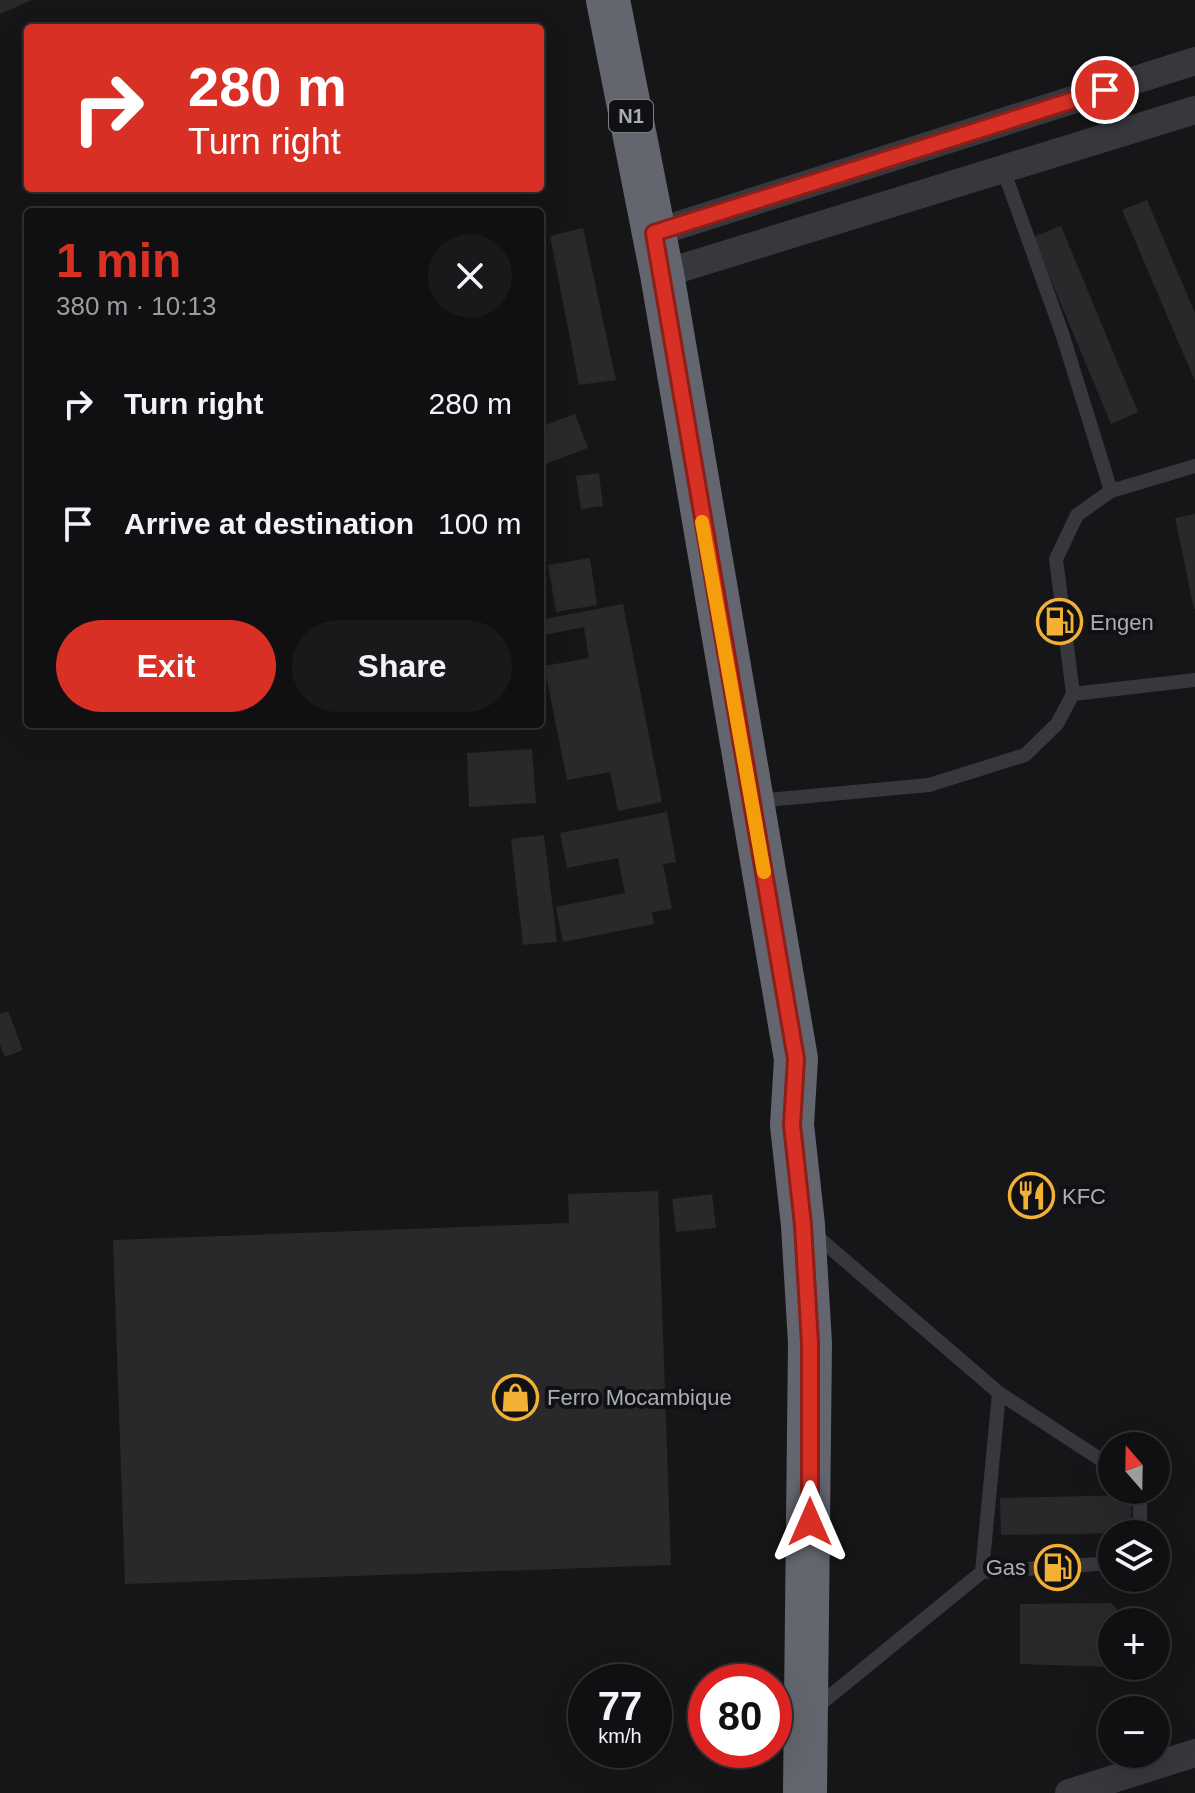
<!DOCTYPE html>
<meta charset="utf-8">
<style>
:root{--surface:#101012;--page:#19191b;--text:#f1f3f6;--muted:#9c9d9f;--line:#303032;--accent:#d93025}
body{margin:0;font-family:Helvetica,sans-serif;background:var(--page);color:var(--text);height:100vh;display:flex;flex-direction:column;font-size:30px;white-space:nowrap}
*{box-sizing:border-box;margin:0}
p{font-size:26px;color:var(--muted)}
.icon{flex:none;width:44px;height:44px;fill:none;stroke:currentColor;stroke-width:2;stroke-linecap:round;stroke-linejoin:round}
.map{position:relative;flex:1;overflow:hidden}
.details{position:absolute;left:24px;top:208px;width:520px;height:520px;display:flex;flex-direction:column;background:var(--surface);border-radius:8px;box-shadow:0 8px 32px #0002,0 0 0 2px var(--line)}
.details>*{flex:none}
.banner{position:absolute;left:24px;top:24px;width:520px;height:168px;border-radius:8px;box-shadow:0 8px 32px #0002,0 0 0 2px var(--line);background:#d93025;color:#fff;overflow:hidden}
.needle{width:52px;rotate:340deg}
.controls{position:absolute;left:1098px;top:1432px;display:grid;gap:16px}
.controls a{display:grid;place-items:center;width:72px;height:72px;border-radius:50%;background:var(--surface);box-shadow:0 8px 32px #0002,0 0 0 2px var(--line);font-size:40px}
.speed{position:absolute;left:568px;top:1664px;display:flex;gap:16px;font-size:40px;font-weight:700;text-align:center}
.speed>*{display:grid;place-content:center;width:104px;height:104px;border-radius:50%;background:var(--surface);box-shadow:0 8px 32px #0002,0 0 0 2px var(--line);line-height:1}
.speed small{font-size:20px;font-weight:400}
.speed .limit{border:12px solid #d22;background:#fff;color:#111}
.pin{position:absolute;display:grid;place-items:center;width:68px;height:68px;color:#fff;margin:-34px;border:4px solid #fff;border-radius:50%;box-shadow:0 2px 8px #0007}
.me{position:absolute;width:88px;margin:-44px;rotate:0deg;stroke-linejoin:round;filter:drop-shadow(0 0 6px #0008)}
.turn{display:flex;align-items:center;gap:28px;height:168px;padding:0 32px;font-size:36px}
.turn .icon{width:104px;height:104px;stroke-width:2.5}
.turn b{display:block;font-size:56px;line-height:68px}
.round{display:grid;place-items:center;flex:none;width:84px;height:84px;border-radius:42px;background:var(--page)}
.overview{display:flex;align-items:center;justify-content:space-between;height:136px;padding:0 32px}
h1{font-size:48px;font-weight:700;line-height:60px;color:var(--accent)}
.button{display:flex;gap:16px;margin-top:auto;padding:16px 32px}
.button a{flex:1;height:92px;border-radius:48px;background:var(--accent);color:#fff;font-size:32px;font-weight:700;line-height:92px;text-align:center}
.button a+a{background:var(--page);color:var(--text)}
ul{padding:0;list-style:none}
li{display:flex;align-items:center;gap:24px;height:120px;padding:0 32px}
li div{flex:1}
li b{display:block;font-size:30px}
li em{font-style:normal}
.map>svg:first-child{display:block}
.building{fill:#29292c}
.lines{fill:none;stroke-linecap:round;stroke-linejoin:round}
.lane{stroke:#37383d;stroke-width:14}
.street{stroke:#37383d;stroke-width:28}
.highway{stroke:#63666e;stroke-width:44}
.route-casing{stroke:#8d1f18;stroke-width:20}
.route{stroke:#d93025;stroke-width:14}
.slow{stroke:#f59e0b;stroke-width:14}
.labels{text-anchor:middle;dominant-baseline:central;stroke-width:8;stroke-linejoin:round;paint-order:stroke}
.shield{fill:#111113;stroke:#7b7e86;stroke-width:2}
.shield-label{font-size:20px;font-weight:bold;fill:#a8adb8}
.poi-label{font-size:22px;fill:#a8adb8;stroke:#111113;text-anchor:start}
</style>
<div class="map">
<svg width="1195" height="1793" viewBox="0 0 1195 1793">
<rect width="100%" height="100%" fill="#161618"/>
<path class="building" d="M0,0h32l-32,14z
M1147,200l48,113v68l-73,-171z
M1061,226l77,186 -27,12 -78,-187z
M583,228l33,152 -37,5 -29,-149z
M575,414l13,34 -48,18v-39z
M599,473l4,33 -22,3 -5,-33z
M1195,514v95h-1l-19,-91z
M590,558l7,47 -41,7 -8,-47z
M623,604l39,198 -44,9 -8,-39 -43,8 -23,-114 45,-8 -5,-31 -44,9v-16z
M540,647l4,19 -4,1z
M532,749l4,54 -67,4 -2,-54z
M667,812l9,50 -13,2 9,45 -20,3 2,12 -91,18 -7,-35 69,-14 -7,-35 -51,10 -7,-35z
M544,835l13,107 -34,3 -12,-106z
M8,1011l15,39 -18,7 -5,-12v-31z
M658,1191l13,374 -546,19 -12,-344 456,-17 -1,-29z
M712,1194l4,34 -40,4 -4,-33z
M1131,1495l1,38 -131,2 -1,-37z
M1111,1603l13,14h21v5h-33v45l-92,-3v-60z"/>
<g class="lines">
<path class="lane" d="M1003,169l59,164 49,158
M1073,694l122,-14
M756,801l173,-16 96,-30 32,-31 16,-30 -17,-135 21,-44 34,-24 84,-25
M813,1233l186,160 -17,179 -169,138
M999,1393l113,74
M1140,1490v44
M982,1572l130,-9"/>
<path class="street" d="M654,233l541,-172
M662,274l533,-164
M1069,1793l126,-40"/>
<path class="highway" d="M608,0l54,274 134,785 -4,66 11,100 7,118 -5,450"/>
</g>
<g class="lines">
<defs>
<path id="route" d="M810,1522v-179l-7,-118 -11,-100 4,-66 -142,-826 451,-143"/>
</defs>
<use href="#route" class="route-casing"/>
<use href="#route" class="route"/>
<path class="slow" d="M702,522l62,350"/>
</g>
<defs>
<symbol id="fuel-ring" viewBox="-11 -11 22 22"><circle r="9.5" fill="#111113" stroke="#f2b134" stroke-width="1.5"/><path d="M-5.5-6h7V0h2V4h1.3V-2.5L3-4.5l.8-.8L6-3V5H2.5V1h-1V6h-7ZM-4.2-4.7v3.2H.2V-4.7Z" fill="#f2b134"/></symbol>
<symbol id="restaurant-ring" viewBox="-11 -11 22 22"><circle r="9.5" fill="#111113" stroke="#f2b134" stroke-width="1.5"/><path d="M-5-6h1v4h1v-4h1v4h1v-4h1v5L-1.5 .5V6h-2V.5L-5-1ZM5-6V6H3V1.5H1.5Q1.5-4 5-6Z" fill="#f2b134"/></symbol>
<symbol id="shop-ring" viewBox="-11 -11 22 22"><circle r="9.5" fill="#111113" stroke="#f2b134" stroke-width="1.5"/><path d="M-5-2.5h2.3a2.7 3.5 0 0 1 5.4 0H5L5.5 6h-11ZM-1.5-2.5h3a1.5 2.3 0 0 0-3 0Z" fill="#f2b134"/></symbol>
</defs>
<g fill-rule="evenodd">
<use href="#fuel-ring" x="1034" y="596" width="51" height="51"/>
<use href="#restaurant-ring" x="1006" y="1170" width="51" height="51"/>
<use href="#shop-ring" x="490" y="1372" width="51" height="51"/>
<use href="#fuel-ring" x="1032" y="1542" width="51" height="51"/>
</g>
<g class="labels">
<rect class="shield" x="609" y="100" width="44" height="32" rx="6"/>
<g class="shield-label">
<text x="631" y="116">N1</text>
</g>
<g class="poi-label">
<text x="1090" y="622">Engen</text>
<text x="1062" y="1196">KFC</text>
<text x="547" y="1397">Ferro Mocambique</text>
<text x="1026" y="1567" text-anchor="end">Gas</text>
</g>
</g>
</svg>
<div class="controls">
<a><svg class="needle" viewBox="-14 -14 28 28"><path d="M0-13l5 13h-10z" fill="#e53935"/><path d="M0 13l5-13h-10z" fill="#9c9d9f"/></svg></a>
<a><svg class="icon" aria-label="layers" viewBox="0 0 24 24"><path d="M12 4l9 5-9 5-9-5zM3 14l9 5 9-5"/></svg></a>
<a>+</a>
<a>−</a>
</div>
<div class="speed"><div>77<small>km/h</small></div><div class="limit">80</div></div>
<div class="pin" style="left:1105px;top:90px;background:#d93025"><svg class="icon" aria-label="arrive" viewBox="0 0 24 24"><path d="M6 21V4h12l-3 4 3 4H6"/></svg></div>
<svg class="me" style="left:810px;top:1522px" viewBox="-20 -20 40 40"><path d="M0-17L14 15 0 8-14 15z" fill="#d93025" stroke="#fff" stroke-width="4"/></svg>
<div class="banner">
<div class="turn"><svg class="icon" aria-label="right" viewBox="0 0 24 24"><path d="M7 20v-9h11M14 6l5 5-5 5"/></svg><div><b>280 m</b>Turn right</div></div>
</div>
<section class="details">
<div class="overview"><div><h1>1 min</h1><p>380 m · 10:13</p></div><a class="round"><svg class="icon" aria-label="close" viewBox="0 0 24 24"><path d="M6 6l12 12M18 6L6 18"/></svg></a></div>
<ul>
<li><svg class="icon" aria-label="right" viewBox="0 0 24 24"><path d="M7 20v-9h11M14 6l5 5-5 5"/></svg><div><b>Turn right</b></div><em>280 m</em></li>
<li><svg class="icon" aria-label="arrive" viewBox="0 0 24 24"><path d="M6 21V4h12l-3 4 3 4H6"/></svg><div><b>Arrive at destination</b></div><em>100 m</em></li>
</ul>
<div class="button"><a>Exit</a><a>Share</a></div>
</section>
</div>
